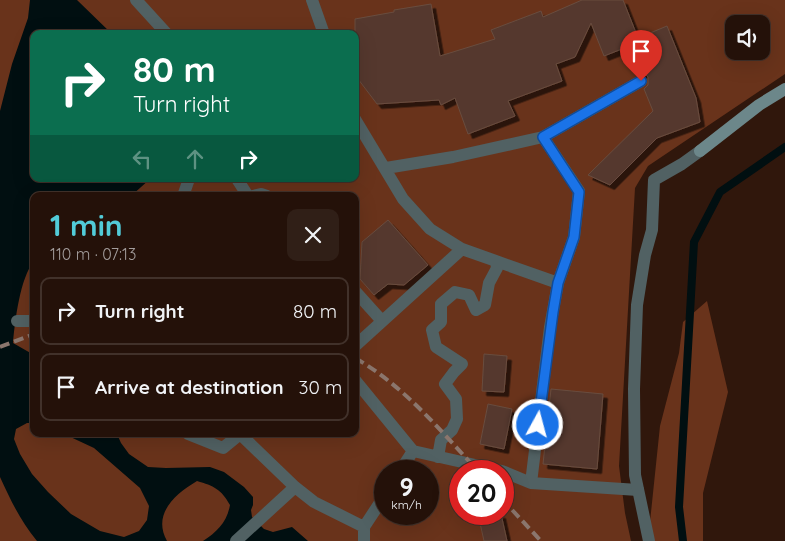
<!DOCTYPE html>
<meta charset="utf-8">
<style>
:root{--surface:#241109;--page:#301f17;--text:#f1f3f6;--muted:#a39d9c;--line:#41312a;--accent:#52cbd8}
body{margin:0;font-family:Quicksand,sans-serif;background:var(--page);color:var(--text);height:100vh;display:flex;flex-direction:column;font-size:19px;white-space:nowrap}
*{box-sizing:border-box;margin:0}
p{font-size:16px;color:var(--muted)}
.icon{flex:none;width:28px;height:28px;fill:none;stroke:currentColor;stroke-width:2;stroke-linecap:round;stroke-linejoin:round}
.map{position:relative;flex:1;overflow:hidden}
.drawer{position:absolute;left:30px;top:192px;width:329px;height:245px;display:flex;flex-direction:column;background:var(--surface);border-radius:10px;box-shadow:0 5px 20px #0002,0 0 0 1px var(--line)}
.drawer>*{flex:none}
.guide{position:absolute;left:30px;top:30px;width:329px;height:152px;border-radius:10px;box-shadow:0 5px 20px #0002,0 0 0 1px var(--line);background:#0b6e4f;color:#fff;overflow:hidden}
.tools{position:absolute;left:725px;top:15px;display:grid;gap:10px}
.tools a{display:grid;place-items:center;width:45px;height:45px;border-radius:10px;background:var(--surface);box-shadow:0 5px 20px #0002,0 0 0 1px var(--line);font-size:25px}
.speed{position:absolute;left:374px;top:460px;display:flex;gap:10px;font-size:25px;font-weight:700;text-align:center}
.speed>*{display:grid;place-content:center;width:65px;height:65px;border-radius:50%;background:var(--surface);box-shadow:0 5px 20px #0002,0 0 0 1px var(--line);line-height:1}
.speed small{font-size:12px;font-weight:400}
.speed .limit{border:8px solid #d22;background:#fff;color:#111}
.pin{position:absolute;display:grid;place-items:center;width:42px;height:42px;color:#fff;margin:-51px -21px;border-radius:50% 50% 50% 0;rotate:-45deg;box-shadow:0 0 5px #0007}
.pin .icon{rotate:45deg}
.me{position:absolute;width:55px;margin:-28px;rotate:7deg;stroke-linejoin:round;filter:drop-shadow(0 0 4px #0008)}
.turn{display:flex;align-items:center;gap:18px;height:105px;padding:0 20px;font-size:22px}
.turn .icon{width:65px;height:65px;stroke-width:2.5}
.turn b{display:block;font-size:35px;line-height:42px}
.lanes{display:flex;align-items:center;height:48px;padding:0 20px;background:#0003;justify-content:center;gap:25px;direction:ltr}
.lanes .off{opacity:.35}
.round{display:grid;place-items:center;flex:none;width:52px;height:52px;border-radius:10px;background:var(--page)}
.overview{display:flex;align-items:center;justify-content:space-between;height:85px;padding:0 20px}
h1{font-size:30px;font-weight:700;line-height:38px;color:var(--accent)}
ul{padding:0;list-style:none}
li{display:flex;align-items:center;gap:15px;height:68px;margin:0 10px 8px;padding:0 10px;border:2px solid var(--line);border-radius:10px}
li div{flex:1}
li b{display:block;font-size:19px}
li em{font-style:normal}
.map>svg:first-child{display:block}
.green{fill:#69331b;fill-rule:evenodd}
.water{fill:#010f11}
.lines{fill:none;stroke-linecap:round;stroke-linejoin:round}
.stream{stroke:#010f11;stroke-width:8}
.building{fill:#54392d;stroke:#694c3f;filter:url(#shadow)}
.lane{stroke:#516163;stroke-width:12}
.street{stroke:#516163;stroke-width:12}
.secondary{stroke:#6c878a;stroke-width:12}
.rail{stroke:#8b766d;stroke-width:4;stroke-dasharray:10 5;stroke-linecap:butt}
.route-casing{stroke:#114b97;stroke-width:12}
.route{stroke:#1a73e8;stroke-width:9}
</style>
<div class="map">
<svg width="785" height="541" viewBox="0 0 785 541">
<defs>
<filter id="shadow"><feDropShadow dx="4.5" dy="4.5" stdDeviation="0" flood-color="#0009"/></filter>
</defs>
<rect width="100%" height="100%" fill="#30170c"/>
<path class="green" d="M0,0h785v74l-137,92 -13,22 -16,278 6,47 6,28h-631zM734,24h27v27h-27zM34,34h321v145h-321zM34,196h321v238h-321zM385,471h43v43h-43zM460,471h42v43h-42z
M707,301l21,91 -25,101v48h-55l12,-115 19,-73 4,-31z"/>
<path class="water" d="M30,0h47l35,34h-78v98l-2,16 2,10v21h116l-19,17h-97v65c-14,17 -19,60 -21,82l21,12v68h-7l-11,6 -2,10 6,15 12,20 16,18 23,22 29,17 24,6 15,-6 8,-11 2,-14 -9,-18 -46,-40 -30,-14h53l4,9 8,11 19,13 18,1 44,-1 14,5 20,15 9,10v8l-2,5 1,7 12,12 9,3 19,-5 16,14h-105c14,-9 24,-19 27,-36 -9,-16 -16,-19 -33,-24 -22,13 -45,33 -30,60h-130c-17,-21 -26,-40 -37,-64v-366l12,-47 16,-46z"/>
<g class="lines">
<path class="stream" d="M683,541l-4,-34 15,-265 26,-50 65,-45"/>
</g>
<path class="building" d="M582,0h41l15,38 29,-12 29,72 4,24 -43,16 -47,47 -22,-10 65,-64 -9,-22 4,-4v-8l-3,-3h-7l-11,-27 -23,9 -13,-33 -16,34 -19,7 6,17 -54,20 7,15 -47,18 -13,-36 -14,7 -2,-5 -62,4 -22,-29v-56l39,-7v-2l37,-6 9,52 55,-17 -4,-9 50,-19 2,6z
M388,220l40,45 -24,20 -16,-1 -14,11 -14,-16 2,-37z
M484,354l23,2 -3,36 -22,-1z
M551,389l52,5 -6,75 -54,-5z
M488,404l24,5 -8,40 -24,-5z
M478,514h23l6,27h-23z"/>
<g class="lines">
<path class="lane" d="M136,0l31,34
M312,0l12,34
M355,119l48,80 27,30 32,20 96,34
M543,137l98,-56
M386,168l67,-11 90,-20 36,54 -5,46 -16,46 -8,44 -19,156
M237,179l11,17
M183,196l6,-17
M253,196l8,-2 6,2
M355,291l27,30
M17,321h17
M355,346l107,-97
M355,380l58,71 89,20
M188,434l35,14 17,-14
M240,434l55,53 19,15 50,25
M438,457l3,-17 11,-10 5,-11 -1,-20 -11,-15 9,-12 8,-8 -26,-17 -4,-17 9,-8v-18l14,-12 14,3 7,15 9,-5 4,-22 8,-15 -1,-7
M400,471l13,-20
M502,471l29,12 107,7
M236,541l59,-54
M364,541v-14l21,-32"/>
<path class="street" d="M649,541l-14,-66 -1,-86 3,-84 8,-50 7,-25 2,-50 28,-16 18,-13"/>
<path class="secondary" d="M700,151l59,-46 26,-16"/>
<path class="rail" d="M0,347l34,-13
M355,358c49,28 85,72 123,113
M502,499l39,42"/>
</g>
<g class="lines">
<defs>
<path id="route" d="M538,425l15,-113 5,-29 16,-46 5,-45 -36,-55 98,-56"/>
</defs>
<use href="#route" class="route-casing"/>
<use href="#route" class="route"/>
</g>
</svg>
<div class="tools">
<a><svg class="icon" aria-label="sound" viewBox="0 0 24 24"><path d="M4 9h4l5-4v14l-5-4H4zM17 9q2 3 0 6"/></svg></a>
</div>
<div class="speed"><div>9<small>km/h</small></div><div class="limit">20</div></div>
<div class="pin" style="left:641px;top:81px;background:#d93025"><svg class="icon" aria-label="arrive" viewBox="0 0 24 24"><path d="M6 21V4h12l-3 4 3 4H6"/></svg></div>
<svg class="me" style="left:538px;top:425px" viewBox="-20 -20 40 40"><circle r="17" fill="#1a73e8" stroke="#fff" stroke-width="3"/><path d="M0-11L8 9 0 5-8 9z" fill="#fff"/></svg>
<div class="guide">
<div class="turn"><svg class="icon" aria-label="right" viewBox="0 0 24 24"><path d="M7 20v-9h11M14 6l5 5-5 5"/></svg><div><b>80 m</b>Turn right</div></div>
<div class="lanes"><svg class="icon off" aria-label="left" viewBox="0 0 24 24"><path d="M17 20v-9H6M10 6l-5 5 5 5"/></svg><svg class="icon off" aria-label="ahead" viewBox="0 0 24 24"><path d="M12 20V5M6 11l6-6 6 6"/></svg><svg class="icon" aria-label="right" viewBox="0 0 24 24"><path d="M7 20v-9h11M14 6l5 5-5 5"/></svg></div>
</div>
<section class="drawer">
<div class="overview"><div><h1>1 min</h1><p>110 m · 07:13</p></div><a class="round"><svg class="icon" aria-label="close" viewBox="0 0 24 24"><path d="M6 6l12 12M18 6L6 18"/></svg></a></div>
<ul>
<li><svg class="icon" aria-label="right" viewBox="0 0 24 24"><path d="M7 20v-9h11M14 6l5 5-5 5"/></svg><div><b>Turn right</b></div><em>80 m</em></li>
<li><svg class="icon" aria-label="arrive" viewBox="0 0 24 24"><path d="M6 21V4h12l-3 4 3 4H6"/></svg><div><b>Arrive at destination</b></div><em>30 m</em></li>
</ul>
</section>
</div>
